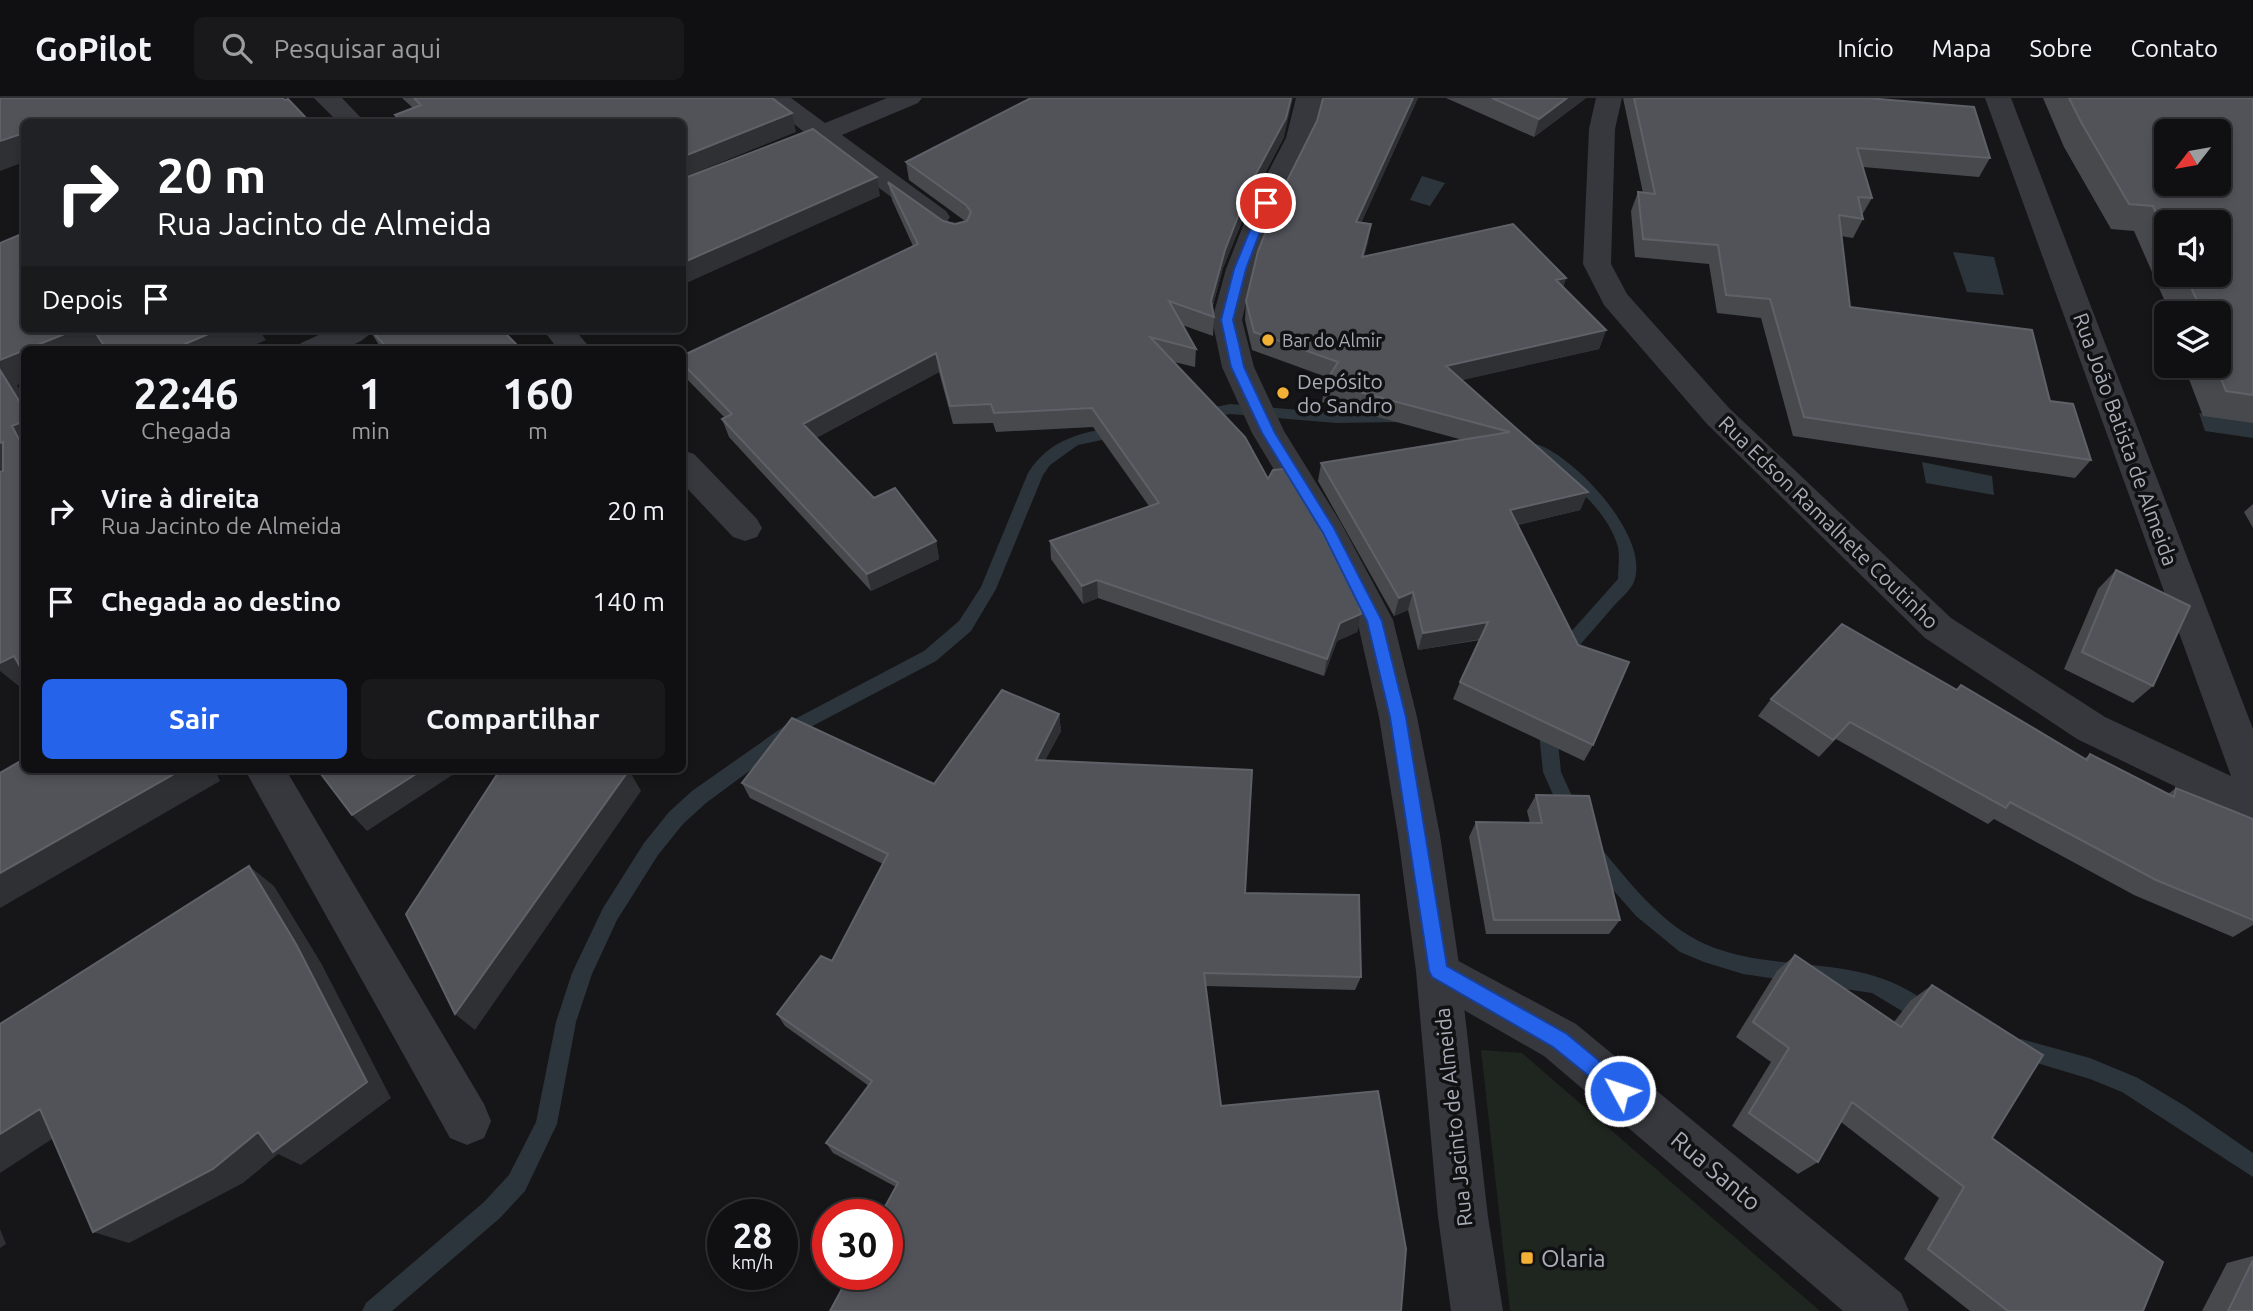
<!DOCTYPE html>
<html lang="pt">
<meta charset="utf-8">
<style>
:root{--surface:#101012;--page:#19191b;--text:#f1f3f6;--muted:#9c9d9f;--line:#303032;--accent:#2563eb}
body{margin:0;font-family:Ubuntu,sans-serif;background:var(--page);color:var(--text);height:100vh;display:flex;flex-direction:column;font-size:26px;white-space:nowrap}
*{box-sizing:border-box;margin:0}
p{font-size:23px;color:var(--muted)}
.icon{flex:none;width:38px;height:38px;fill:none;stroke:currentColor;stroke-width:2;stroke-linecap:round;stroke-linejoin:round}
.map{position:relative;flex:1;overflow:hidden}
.side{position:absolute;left:21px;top:248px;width:665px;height:427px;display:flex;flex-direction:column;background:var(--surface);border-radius:10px;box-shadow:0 4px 10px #0003,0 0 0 2px var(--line)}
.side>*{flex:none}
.guide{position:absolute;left:21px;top:21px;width:665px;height:214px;border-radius:10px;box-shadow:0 4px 10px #0003,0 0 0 2px var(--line);background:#202124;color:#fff;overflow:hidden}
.needle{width:46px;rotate:239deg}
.tools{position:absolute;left:2154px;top:21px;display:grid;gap:14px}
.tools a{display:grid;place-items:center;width:77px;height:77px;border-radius:10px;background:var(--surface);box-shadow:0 4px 10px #0003,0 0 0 2px var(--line);font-size:35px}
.speed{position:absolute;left:707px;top:1101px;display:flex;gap:14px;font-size:35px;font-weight:700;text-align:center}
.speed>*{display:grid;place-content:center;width:91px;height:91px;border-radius:50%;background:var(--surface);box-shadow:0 4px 10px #0003,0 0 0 2px var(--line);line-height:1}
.speed small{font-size:18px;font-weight:400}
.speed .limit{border:10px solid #d22;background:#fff;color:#111}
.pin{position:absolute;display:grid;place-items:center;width:60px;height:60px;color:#fff;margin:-30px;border:4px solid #fff;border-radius:50%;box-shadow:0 2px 7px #0007}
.me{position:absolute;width:77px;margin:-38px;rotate:310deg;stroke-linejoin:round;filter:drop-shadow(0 0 5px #0008)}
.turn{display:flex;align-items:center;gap:24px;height:147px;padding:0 21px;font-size:32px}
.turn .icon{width:91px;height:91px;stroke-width:2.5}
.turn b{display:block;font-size:49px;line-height:60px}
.then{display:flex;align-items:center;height:66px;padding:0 21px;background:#0003;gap:14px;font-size:26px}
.eta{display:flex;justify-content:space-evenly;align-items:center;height:119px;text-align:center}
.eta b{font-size:42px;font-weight:700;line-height:49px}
.action{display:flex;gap:14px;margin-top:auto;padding:14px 21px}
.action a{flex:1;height:80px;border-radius:10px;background:var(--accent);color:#fff;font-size:28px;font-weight:700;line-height:80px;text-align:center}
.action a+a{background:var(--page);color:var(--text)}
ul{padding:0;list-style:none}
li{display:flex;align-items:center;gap:21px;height:91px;padding:0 21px}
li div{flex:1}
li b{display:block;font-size:26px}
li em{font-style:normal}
header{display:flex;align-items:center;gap:42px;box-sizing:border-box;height:98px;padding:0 35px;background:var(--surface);border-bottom:2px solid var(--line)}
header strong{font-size:33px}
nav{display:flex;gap:38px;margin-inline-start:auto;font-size:24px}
.search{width:490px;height:63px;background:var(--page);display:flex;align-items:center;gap:18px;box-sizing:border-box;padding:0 24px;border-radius:10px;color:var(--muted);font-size:26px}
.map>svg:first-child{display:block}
.green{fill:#1e261f}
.water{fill:#2c353c}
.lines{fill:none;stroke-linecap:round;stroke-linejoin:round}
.stream{fill:#2c353c;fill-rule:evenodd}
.minor{fill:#37383d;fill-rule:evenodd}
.tertiary{fill:#37383d;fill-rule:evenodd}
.wall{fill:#47494d;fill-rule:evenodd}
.shaded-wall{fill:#2f3033}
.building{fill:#525359;stroke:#5f6168;stroke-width:2;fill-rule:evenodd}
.route{fill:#2563eb;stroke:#184099;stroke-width:2}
.poi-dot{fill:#f2b134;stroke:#111113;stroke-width:2.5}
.labels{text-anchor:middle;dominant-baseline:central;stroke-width:7;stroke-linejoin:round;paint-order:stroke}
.far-poi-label{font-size:18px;fill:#a8adb8;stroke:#111113;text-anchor:start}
.poi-label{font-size:21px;fill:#a8adb8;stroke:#111113;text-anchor:start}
.street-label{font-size:21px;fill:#a8adb8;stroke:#111113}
.near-street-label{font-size:24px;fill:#a8adb8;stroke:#111113}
.near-poi-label{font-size:24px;fill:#a8adb8;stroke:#111113;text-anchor:start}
</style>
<header>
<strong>GoPilot</strong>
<div class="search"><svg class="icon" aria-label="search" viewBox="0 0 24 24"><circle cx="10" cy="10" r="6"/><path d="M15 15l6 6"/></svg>Pesquisar aqui</div>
<nav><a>Início</a><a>Mapa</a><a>Sobre</a><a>Contato</a></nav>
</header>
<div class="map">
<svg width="2253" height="1213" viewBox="0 0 2253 1213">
<rect width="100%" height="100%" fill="#161618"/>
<path class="green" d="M1481,952l41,3 298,258h-310z"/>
<path class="water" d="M1422,78l23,7 -15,23 -20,-6z
M1953,154l41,5 10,38 -37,-3z
M2199,315l54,8v17l-48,-7z
M1922,364l70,14 2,19 -68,-12z"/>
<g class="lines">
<path class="stream" d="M1230,306l106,9 66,-1 7,5 -7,5 -66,1 -106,-9 -30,6 -7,-5 2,-4z
M1121,328l7,5 -2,4 -48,10 -28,20 -7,10 -47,114 -25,42 -35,30 -131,69 -99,73 -23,21 -25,31 -41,65 -25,54 -16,48 -19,102 -32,67 -25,27 -108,93h-30l4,-8 118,-101 25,-27 27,-53 20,-100 16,-49 31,-65 41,-65 25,-31 23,-21 101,-71 131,-69 35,-30 22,-34 47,-114c22,-35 55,-41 93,-47z
M1536,346c38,11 118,96 97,140 -5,9 -15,17 -21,24 -15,18 -31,35 -46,53h-12l-3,-5 3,-5 64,-72c0,-10 2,-22 0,-32 -11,-40 -55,-72 -87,-94l-2,-4z
M1547,618l6,2 3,5 5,49 20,44 -2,6 -7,2 -7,-2 -22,-50 -5,-49 3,-5z
M1593,747l7,2c30,36 61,77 105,97 68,30 147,9 211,51 9,6 19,11 23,21l-3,7 -7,3 -7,-3 -50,-30 -129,-19 -39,-12 -24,-10 -44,-36 -50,-57 -2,-6 2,-6z
M2021,941l69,19 48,20 47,28 68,47v24l-131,-85 -32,-13 -76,-23 -3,-7 3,-7z"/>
<path class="minor" d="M314,0h28l23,24h-27z
M762,0h29l34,25 62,-25h35l-4,5 -76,32 104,76 4,6 -4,6 -10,2 -10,-2 -106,-79 -138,55v-18l122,-49z
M1596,0h26l-7,31 -4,135 16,30 102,114 222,210 154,99 126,59 -246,-678h26l242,631v95l-176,-85 -152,-101 -218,-214 -103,-119 -21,-41 6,-135z
M332,231h41c-15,24 -51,21 -76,21l4,-7z
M542,231h32l18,21h-33z
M682,352l12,4 63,65 5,9 -5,9 -12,4 -12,-4 -51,-54z
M245,672h41l198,334 7,17 -7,17 -17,7 -17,-7z
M1438,852l138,74 325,269 8,18h-66l-299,-255 -122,-70 -6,-15 6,-15z"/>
<path class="tertiary" d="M1296,0h26l-10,40 -32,65 -26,66 -12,51 12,47 30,64 57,92 52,97 24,97 23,118 20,136 28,246 15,94h-52l-13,-94 -22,-246 -18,-136 -19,-118 -22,-97 -43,-84 -62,-103 -30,-66 -10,-47 14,-51 26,-66 34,-65z"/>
</g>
<path class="wall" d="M402,0h370l24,34 -114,-10h-284l-3,-7 18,-7z
M1323,0h95l-57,125 10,1 -7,33 202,21 -3,9 43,43 -7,19 -138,31 127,112 -8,18 -62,15 75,220 -9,16 -131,-62 7,-17 20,-42 -62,10 -10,-40 -14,6 -76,-135 3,-18 142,-23 -141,-38 3,-19 4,-5 -77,-28 -7,-30 1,-19 71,-180z
M1446,0h140l-52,39z
M1623,0h244l123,60 -11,19 -116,-10 9,31 -10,17 1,4 -10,19 -12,-2 9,71 200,94 41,59 -16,18 -282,-42 -32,-118 -44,-5 -8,-49 -74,-7 -4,-46 7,-19 5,1z
M2043,0h210v325l-50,-7 -19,-50h35v-53h-49l-36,-82 -23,-2 -47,-82zM2166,124l53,53h-53z
M1284,39l-34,65 -27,66 -11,41 2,8 -1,19 -31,-11 14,24 -1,18 -21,-5 94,117 93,135 -4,18 -20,9 -13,35 -226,-78 -15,6 -32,-45 -1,-18 99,-35 -56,-79 -97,5 -3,-9 -40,1 -14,-52 -123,66 58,60 62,43 3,18 -68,32 -142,-154 -7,-18 3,-1 -40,-41 -3,-6v-15l231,-110 -21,-46 -4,-18 55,39 12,3 10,-3 -56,-41 -3,-18z
M369,231h132l21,21h-140z
M2253,406v24l-9,-16z
M2116,472l37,116 -20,17 -69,-34 34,-80z
M1961,587l123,74 6,-5 78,40 8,-6 77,31v106l-20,12 -99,-42 -140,-76 -6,5 -152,-85 -17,18 -61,-41 13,-17 185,-9z
M1059,616l2,17 -16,29 200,133 116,84 -6,13 -149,-4 -310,201 -63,-34 -7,-10 43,-57 -84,-60 -8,-12 55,-53 51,-97 -133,-66 -8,-15 192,1z
M1536,697l84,125 -11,14h-123l-17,-97 7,-15 54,1 -3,-12z
M1795,857l99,67 16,-21 22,-16 60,153 151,173h-173l-66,-52 35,-61 -98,-76 -23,40 -20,12 -66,-48 39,-64 -35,-25 41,-66z
M2253,1158v55h-51l25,-48z"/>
<path class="shaded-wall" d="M1291,0h2l-9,39 -34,65 -27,66 -13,48 1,-15 14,-51 26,-67z
M1413,0h5l-65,143 3,-19z
M1567,0h19l-52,39 5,-18z
M792,15l4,19 -114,46v-21z
M69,20l3,4h-18z
M24,35v29l-24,9v-30z
M877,79l3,19 -198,89v-22z
M1371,126l-3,19 -9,33 3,-19z
M1566,180l-7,19 -3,-17z
M77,231h16l16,18 -7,3h-78v32l-7,3 7,12v12l-24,-39v-10z
M220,231h38l8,11 -24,10h-71z
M1606,232l-7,19 -158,36 5,-19z
M936,255l3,19 -131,70 -5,-18z
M24,323v28l-12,-23z
M3,344l21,22 -24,10v-31z
M1588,394l-8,18 -76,18 6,-18z
M936,443l3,18 -68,32 -4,-17z
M1097,482l1,18 -15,6 -1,-18z
M1413,494l-5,18 -14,6 5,-18z
M1361,516l-4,18 -20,9 -13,35 3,-17 13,-36z
M1488,524l-7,17 -63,11 5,-17z
M14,558l10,8v21l-4,2 -20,-16v-8z
M1059,616l2,17 -24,45 -1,-16z
M181,672h34l5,11 -220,127v-35z
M422,672h38l-93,61 -15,-16z
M629,672l12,21 -166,239 -20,-16z
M249,768l25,20 47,77 70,135 -90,67 -23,-11 -35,29 -114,60 -36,-11z
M40,1011l35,15 -75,49v-39z
M0,1131l6,15 -6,4z"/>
<path class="building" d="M0,0h282l3,2 3,-1 22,23h-238l-3,-4 -15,4h-30v11l-24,8z
M414,0h358l20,15 -110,44v-35h-280l-7,-7 26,-10z
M1031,0h260l-5,20 -35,65 -26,67 -14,51 3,16 -45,-16 27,48 -46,-12 95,100 23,42 5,-9 11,-1 31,50 44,85 2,10 -21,9 -13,36 -230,-79 -15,6 -32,-45 109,-38 -67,-95 -98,5 -3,-9 -41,2 -14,-53 -133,71 71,74 21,-10 41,53 -69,33 -145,-155 10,-5 -50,-51v-7l236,-112 -30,-62 55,39 12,3 12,-3 4,-9 -5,-7 -60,-43z
M1323,0h90l-57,124 15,2 -9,33 151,-33 53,54 -10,2 50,50 -160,36 142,126 -78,18 68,135 51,17 -36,83 -133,-63 28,-60 -65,11 -10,-41 -14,6 -78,-135 189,-31 -185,-49 13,-21 -84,-30 -8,-31 12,-50 27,-66 32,-64z
M1492,0h75l-28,21z
M1634,0h233l107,9 16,51 -133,-10 15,50 -14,-1 5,22 -24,-4 11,92 182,23 18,71 23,3 18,56 -287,-43 -34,-118 -44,-4 -8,-50 -75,-6 -5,-47 17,2z
M2069,0h184v297l-27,-4 -10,-25h3v-53h-16l-18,-38h34v-53h-53v14l-13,-30 -24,-2 -48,-82zM2166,33h53v53h-53z
M813,31l64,48 -195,86v-84z
M24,135v96h53l-77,31v-117z
M93,231h127l-49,21h-64z
M370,231h131l21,21h-133z
M0,272l24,39v12l-12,5 12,23v225l-10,-18 -14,7v-191l3,-1v-29l-3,1z
M2116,472l74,36 -37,80 -71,-34z
M1842,526l115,66 4,-5 126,75 3,-6 84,43 2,-9 77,31v101l-97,-40 -146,-78 -4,6 -156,-86 -17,18 -62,-41z
M1002,592l57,24 -23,46 216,10 -7,123 114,2 2,82 -157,-4 17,133 157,-15 28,158 -5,62h-571l20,-37h37v-60h-6l17,-31 -72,-40 46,-62 -95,-67 44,-58 11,5 56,-107 -146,-71 50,-65 142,66z
M24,661v11h157l-181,103v-100z
M318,672h104l-70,45z
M500,672h129l-174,244 -49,-100z
M1536,697l53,1 31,124h-126l-18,-98 66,1z
M249,768l47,78 71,138 -94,70 -15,-20 -45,37 -120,63 -53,-123 -40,25v-110z
M1795,857l106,72 31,-42 111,70 -51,83 171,124 -20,49h-135l-80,-62 36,-62 -112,-85 -34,60 -69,-49 40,-65 -36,-26z
M2253,1162v51h-25z"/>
<path class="route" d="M1262,103l9,2 -25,66 -13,51 6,24 5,23 31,66 59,95 48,93 24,96 41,249 120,68 60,50 3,7 -3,7 -7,3 -67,-54 -121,-70 -3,-6 -39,-254 -23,-96 -44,-88 -61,-100 -31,-66 -10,-47 13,-51z"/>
<g class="poi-dot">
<circle cx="1268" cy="242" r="7"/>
<circle cx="1283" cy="295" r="7"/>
<rect x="1520" y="1153" width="14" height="14" rx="3.5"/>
</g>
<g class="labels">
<g class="far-poi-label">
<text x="1282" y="242">Bar do Almir</text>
</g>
<g class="poi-label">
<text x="1297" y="283">Depósito<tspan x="1297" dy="24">do Sandro</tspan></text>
</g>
<g class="street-label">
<text transform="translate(2126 341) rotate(70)">Rua João Batista de Almeida</text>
<text transform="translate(1829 424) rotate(44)">Rua Edson Ramalhete Coutinho</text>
<text transform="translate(1453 1019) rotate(-96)">Rua Jacinto de Almeida</text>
</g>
<g class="near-street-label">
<text transform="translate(1716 1073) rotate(40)">Rua Santo</text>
</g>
<g class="near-poi-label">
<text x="1541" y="1160">Olaria</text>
</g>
</g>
</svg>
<div class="tools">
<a><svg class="needle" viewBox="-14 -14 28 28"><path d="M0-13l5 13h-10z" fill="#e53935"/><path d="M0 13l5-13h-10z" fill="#9c9d9f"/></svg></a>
<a><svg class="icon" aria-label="sound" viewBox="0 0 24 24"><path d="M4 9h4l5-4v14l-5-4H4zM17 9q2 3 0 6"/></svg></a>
<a><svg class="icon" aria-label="layers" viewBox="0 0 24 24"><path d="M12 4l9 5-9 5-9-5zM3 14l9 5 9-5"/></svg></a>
</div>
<div class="speed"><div>28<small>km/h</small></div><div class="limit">30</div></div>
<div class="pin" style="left:1266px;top:105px;background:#d93025"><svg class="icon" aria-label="arrive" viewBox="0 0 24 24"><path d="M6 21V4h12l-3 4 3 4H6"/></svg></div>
<svg class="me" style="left:1620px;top:993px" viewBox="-20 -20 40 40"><circle r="17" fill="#2563eb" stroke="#fff" stroke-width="3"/><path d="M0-11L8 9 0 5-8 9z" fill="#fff"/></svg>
<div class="guide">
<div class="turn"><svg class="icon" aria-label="right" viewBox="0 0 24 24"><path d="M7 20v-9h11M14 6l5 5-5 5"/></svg><div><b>20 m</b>Rua Jacinto de Almeida</div></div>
<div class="then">Depois<svg class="icon" aria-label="arrive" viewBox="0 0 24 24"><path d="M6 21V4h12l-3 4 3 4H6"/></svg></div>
</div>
<section class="side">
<div class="eta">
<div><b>22:46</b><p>Chegada</p></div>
<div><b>1</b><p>min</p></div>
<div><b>160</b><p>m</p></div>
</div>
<ul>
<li><svg class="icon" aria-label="right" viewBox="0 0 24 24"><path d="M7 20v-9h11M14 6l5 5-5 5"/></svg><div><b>Vire à direita</b><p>Rua Jacinto de Almeida</p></div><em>20 m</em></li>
<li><svg class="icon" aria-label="arrive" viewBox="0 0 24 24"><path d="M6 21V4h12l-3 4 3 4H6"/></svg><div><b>Chegada ao destino</b></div><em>140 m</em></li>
</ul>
<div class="action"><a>Sair</a><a>Compartilhar</a></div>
</section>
</div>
